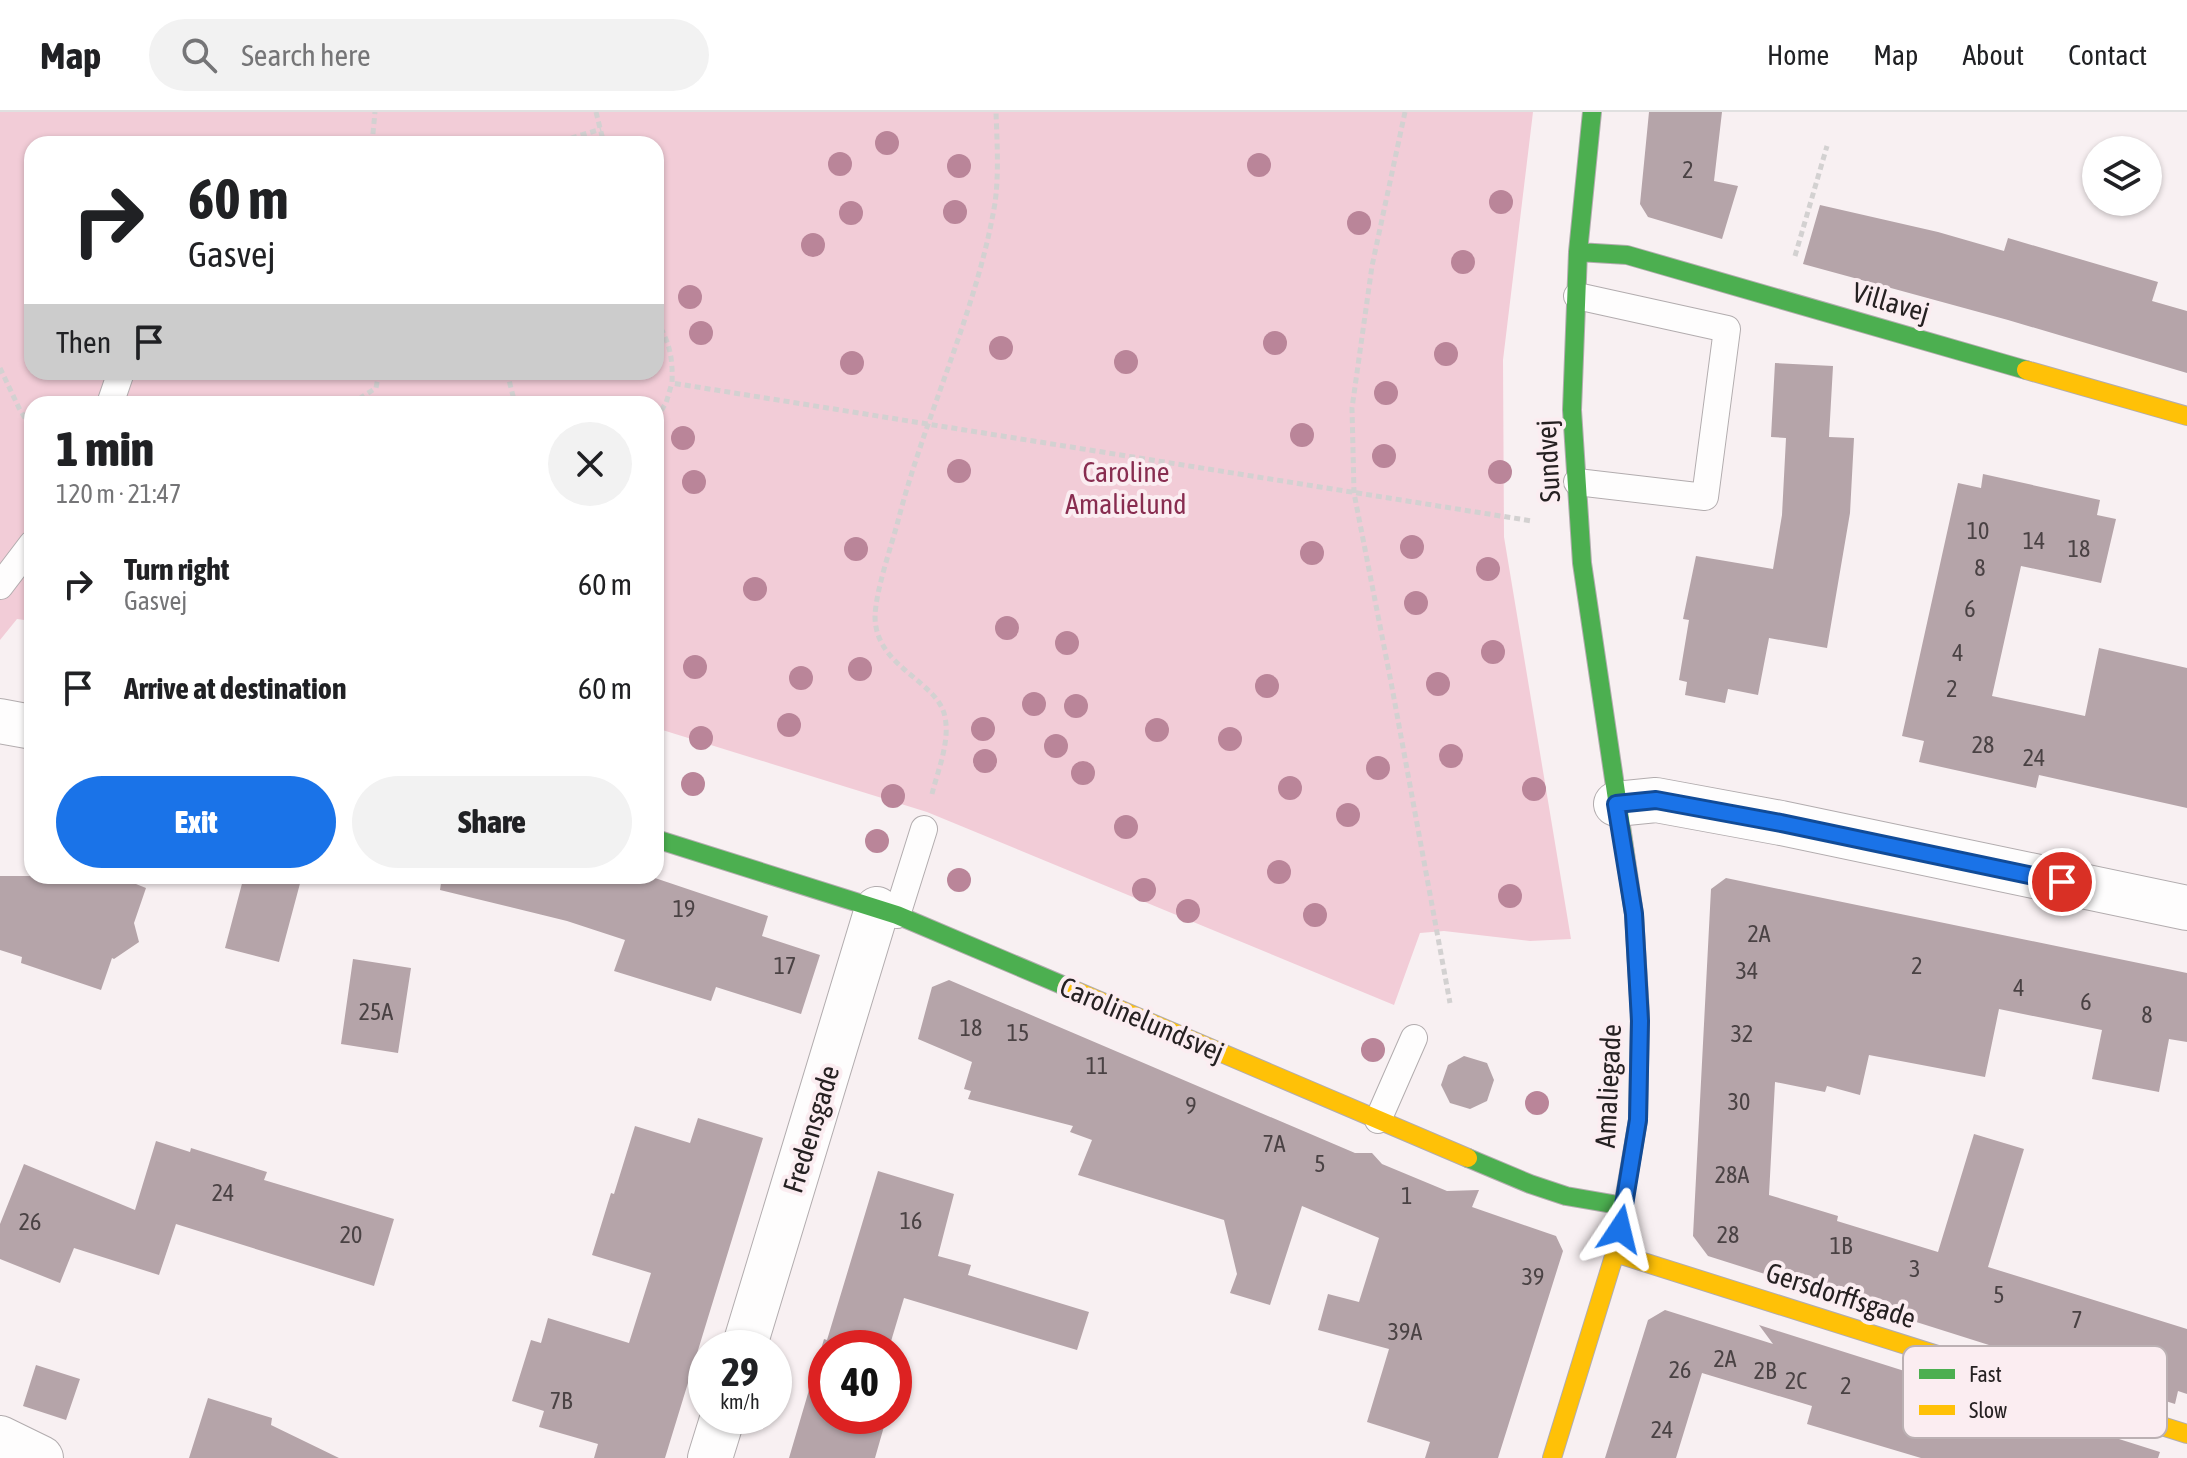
<!DOCTYPE html>
<meta charset="utf-8">
<style>
:root{--surface:#fff;--page:#f2f2f2;--text:#202124;--muted:#757577;--line:#e0e0e0;--accent:#1a73e8}
body{margin:0;font-family:"Asap Condensed",sans-serif;background:var(--page);color:var(--text);height:100vh;display:flex;flex-direction:column;font-size:30px;white-space:nowrap}
*{box-sizing:border-box;margin:0}
p{font-size:26px;color:var(--muted)}
.icon{flex:none;width:44px;height:44px;fill:none;stroke:currentColor;stroke-width:2;stroke-linecap:round;stroke-linejoin:round}
.map{position:relative;flex:1;overflow:hidden}
.sheet{position:absolute;left:24px;top:284px;width:640px;height:488px;display:flex;flex-direction:column;background:var(--surface);border-radius:24px;box-shadow:0 2px 6px #0004}
.sheet>*{flex:none}
.top-card{position:absolute;left:24px;top:24px;width:640px;height:244px;border-radius:24px;box-shadow:0 2px 6px #0004;background:#fff;color:var(--text);overflow:hidden}
.tools{position:absolute;left:2082px;top:24px;display:grid;gap:16px}
.tools a{display:grid;place-items:center;width:80px;height:80px;border-radius:50%;background:var(--surface);box-shadow:0 2px 6px #0004;font-size:40px}
.speed{position:absolute;left:688px;top:1218px;display:flex;gap:16px;font-size:40px;font-weight:700;text-align:center}
.speed>*{display:grid;place-content:center;width:104px;height:104px;border-radius:50%;background:var(--surface);box-shadow:0 2px 6px #0004;line-height:1}
.speed small{font-size:20px;font-weight:400}
.speed .limit{border:12px solid #d22;background:#fff;color:#111}
.pin{position:absolute;display:grid;place-items:center;width:68px;height:68px;color:#fff;margin:-34px;border:4px solid #fff;border-radius:50%;box-shadow:0 2px 8px #0007}
.me{position:absolute;width:88px;margin:-44px;rotate:10deg;stroke-linejoin:round;filter:drop-shadow(0 0 6px #0008)}
.turn{display:flex;align-items:center;gap:28px;height:168px;padding:0 32px;font-size:36px}
.turn .icon{width:104px;height:104px;stroke-width:2.5}
.turn b{display:block;font-size:56px;line-height:68px}
.then{display:flex;align-items:center;height:76px;padding:0 32px;background:#0003;gap:16px;font-size:30px}
.round{display:grid;place-items:center;flex:none;width:84px;height:84px;border-radius:42px;background:var(--page)}
.overview{display:flex;align-items:center;justify-content:space-between;height:136px;padding:0 32px}
h1{font-size:48px;font-weight:800;line-height:60px}
.action{display:flex;gap:16px;margin-top:auto;padding:16px 32px}
.action a{flex:1;height:92px;border-radius:48px;background:var(--accent);color:#fff;font-size:32px;font-weight:800;line-height:92px;text-align:center}
.action a+a{background:var(--page);color:var(--text)}
ul{padding:0;list-style:none}
li{display:flex;align-items:center;gap:24px;height:104px;padding:0 32px}
li div{flex:1}
li b{display:block;font-size:30px}
li em{font-style:normal}
header{display:flex;align-items:center;gap:48px;box-sizing:border-box;height:112px;padding:0 40px;background:var(--surface);border-bottom:2px solid var(--line)}
header strong{font-size:38px}
nav{display:flex;gap:44px;margin-inline-start:auto;font-size:28px}
.search{width:560px;height:72px;background:var(--page);display:flex;align-items:center;gap:20px;box-sizing:border-box;padding:0 28px;border-radius:44px;color:var(--muted);font-size:30px}
.map>svg:first-child{display:block}
.green{fill:#f2ccd7;fill-rule:evenodd}
.building{fill:#b5a4a9}
.lines{fill:none;stroke-linecap:round;stroke-linejoin:round}
.lane-casing{stroke:#b2acae;stroke-width:28}
.street-casing{stroke:#b2acae;stroke-width:46}
.fast-casing{stroke:#b2acae;stroke-width:20}
.slow-casing{stroke:#b2acae;stroke-width:20}
.path{stroke:#d3d1d1;stroke-width:5;stroke-dasharray:6 4;stroke-linecap:butt}
.lane{stroke:#fefdfd;stroke-width:26}
.street{stroke:#fefdfd;stroke-width:44}
.fast{stroke:#4caf50;stroke-width:18}
.slow{stroke:#ffc107;stroke-width:18}
.tree{fill:#ba8599}
.route-casing{stroke:#114b97;stroke-width:20}
.route{stroke:#1a73e8;stroke-width:14}
.labels{text-anchor:middle;dominant-baseline:central;stroke-width:8;stroke-linejoin:round;paint-order:stroke}
.number-label{font-size:24px;fill:#4a4244}
.street-label{font-size:28px;fill:#262122;stroke:#fbedf1}
.park-label{font-size:28px;fill:#882d50;stroke:#fbedf1}
.key{fill:#fbedf1;stroke:#bbb0b3;stroke-width:2}
.key-label{font-size:22px;fill:#262122}
</style>
<header>
<strong>Map</strong>
<div class="search"><svg class="icon" aria-label="search" viewBox="0 0 24 24"><circle cx="10" cy="10" r="6"/><path d="M15 15l6 6"/></svg>Search here</div>
<nav><a>Home</a><a>Map</a><a>About</a><a>Contact</a></nav>
</header>
<div class="map">
<svg width="2187" height="1346" viewBox="0 0 2187 1346">
<rect width="100%" height="100%" fill="#f8f0f2"/>
<path class="green" d="M0,0h1533l-30,248 1,177 67,402 -41,2 -86,-10 -24,2 -26,72 -467,-193 -271,-84v-324h-624v217l-15,-2 -17,21zM32,32h624v228h-624z"/>
<path class="building" d="M1649,0h73l-8,69 24,5 -16,53 -74,-22 -8,-13z
M1820,93l118,27 66,19 4,-13 150,44 -6,19 35,10v62l-179,-53 -205,-56z
M1775,251l58,3 -4,71 25,1 -4,75 -23,135 -58,-10 -11,57 -30,-6 -3,14 -40,-8 2,-13 -8,-2 10,-60 -6,-1 13,-63 77,13 9,-54 4,-77 -15,-1z
M1983,362l117,26 -3,15 19,4 -15,64 -80,-17 -29,130 93,20 14,-68 88,20v140l-148,-33 -3,13 -117,-26 5,-21 -22,-5 56,-253 23,5z
M0,764h140l-4,8 10,4 -12,35 5,19 -25,17 -2,-1 -11,32 -80,-27 1,-6 -22,-7z
M244,764h58l-23,86 -54,-14z
M442,764h207l119,40 -6,20 58,19 -19,59 -85,-27 -5,14 -97,-30 11,-31 -58,-19 -127,-31z
M1726,766l461,95v69l-18,-3 -10,53 -67,-13 10,-49 -103,-21 -14,68 -116,-22 -9,40 -33,-9 -2,6 -50,-10 -6,113 69,21 -1,5 101,31 36,-118 50,15 -36,118 199,62v65l-9,-3 -3,13 -467,-148 -15,-20 18,-347z
M353,847l58,9 -13,85 -57,-9z
M949,868l406,173h17l10,11 65,27 32,-1 -7,17 84,29 7,15 -65,207h-73l5,-16 -63,-20 22,-73 -71,-19 10,-36 31,8 20,-64 -77,-32 -32,99 -40,-12 7,-19 -13,-54 -146,-45 14,-35 -22,-8 3,-6 -105,-27 3,-8 -7,-2 8,-27 -54,-23 14,-52z
M1464,944l23,7 7,17 -7,21 -17,8 -20,-6 -9,-18 7,-20z
M698,1006l65,20 -98,320h-71l4,-14 -59,-17 5,-16 -32,-10 19,-61 10,3 7,-25 81,25 22,-70 -59,-18 19,-62 3,1 21,-68 55,17z
M156,1029l34,11 1,-4 76,24 -3,8 130,39 -20,67 -198,-62 -17,51 -85,-27 -14,35 -60,-24v-35l24,-60 111,46z
M878,1059l76,23 -16,62 33,9 -3,10 121,37 -12,38 -173,-52 -15,50h-63v68h61l-12,42h-86l35,-119 3,1z
M1665,1198l108,34 -14,-19 401,127 -2,6h-237l-114,-34 5,-18 -110,-33 -26,85h-71l43,-138z
M36,1253l44,14 -14,41 -43,-14z
M208,1286l64,20 -1,7 68,33h-150z"/>
<g class="lines">
<defs>
<path id="lane" d="M1577,184l150,33 -22,168 -128,-15
M110,292l11,-32
M0,474l32,-42
M897,803l27,-86
M1378,1008l36,-82"/>
<path id="street" d="M0,609l32,6
M1616,692l40,-4 125,23 406,85
M744,1236l133,-439
M0,1326l41,20
M710,1346l13,-42"/>
<path id="fast" d="M1592,0l-14,140 -6,158 10,153 52,351 6,100
M1578,140l49,3 399,115
M656,727l241,76 170,72
M1468,1046l62,26 36,12 58,10"/>
<path id="slow" d="M2026,258l161,46
M1067,875l401,171
M1615,1141l572,181
M1552,1346l63,-205 23,-133 2,-106"/>
</defs>
<use href="#lane" class="lane-casing"/>
<use href="#street" class="street-casing"/>
<use href="#fast" class="fast-casing"/>
<use href="#slow" class="slow-casing"/>
<path class="path" d="M596,0l8,32
M1405,0l-33,154 -20,142 2,85 37,189 59,321
M372,32l3,-32
M552,32l49,-15
M1795,144l32,-110
M656,207c13,23 17,36 16,64l860,138
M0,256l19,40 13,22
M507,260l8,32
M351,292l25,-16 3,-16
M656,307l10,-16 6,-20
M932,682c6,-24 18,-52 13,-77 -7,-37 -70,-49 -70,-101 1,-26 16,-69 23,-95 27,-106 79,-210 97,-318 4,-29 2,-62 1,-91"/>
<use href="#lane" class="lane"/>
<use href="#street" class="street"/>
<use href="#fast" class="fast"/>
<use href="#slow" class="slow"/>
</g>
<g class="tree">
<circle cx="887" cy="31" r="12"/>
<circle cx="840" cy="52" r="12"/>
<circle cx="1259" cy="53" r="12"/>
<circle cx="959" cy="54" r="12"/>
<circle cx="1501" cy="90" r="12"/>
<circle cx="955" cy="100" r="12"/>
<circle cx="851" cy="101" r="12"/>
<circle cx="1359" cy="111" r="12"/>
<circle cx="813" cy="133" r="12"/>
<circle cx="1463" cy="150" r="12"/>
<circle cx="690" cy="185" r="12"/>
<circle cx="701" cy="221" r="12"/>
<circle cx="1275" cy="231" r="12"/>
<circle cx="1001" cy="236" r="12"/>
<circle cx="1446" cy="242" r="12"/>
<circle cx="1126" cy="250" r="12"/>
<circle cx="852" cy="251" r="12"/>
<circle cx="1386" cy="281" r="12"/>
<circle cx="1302" cy="323" r="12"/>
<circle cx="683" cy="326" r="12"/>
<circle cx="1384" cy="344" r="12"/>
<circle cx="959" cy="359" r="12"/>
<circle cx="1500" cy="360" r="12"/>
<circle cx="694" cy="370" r="12"/>
<circle cx="1412" cy="435" r="12"/>
<circle cx="856" cy="437" r="12"/>
<circle cx="1312" cy="441" r="12"/>
<circle cx="1488" cy="457" r="12"/>
<circle cx="755" cy="477" r="12"/>
<circle cx="1416" cy="491" r="12"/>
<circle cx="1007" cy="516" r="12"/>
<circle cx="1067" cy="531" r="12"/>
<circle cx="1493" cy="540" r="12"/>
<circle cx="695" cy="555" r="12"/>
<circle cx="860" cy="557" r="12"/>
<circle cx="801" cy="566" r="12"/>
<circle cx="1438" cy="572" r="12"/>
<circle cx="1267" cy="574" r="12"/>
<circle cx="1034" cy="592" r="12"/>
<circle cx="1076" cy="594" r="12"/>
<circle cx="789" cy="613" r="12"/>
<circle cx="983" cy="617" r="12"/>
<circle cx="1157" cy="618" r="12"/>
<circle cx="701" cy="626" r="12"/>
<circle cx="1230" cy="627" r="12"/>
<circle cx="1056" cy="634" r="12"/>
<circle cx="1451" cy="644" r="12"/>
<circle cx="985" cy="649" r="12"/>
<circle cx="1378" cy="656" r="12"/>
<circle cx="1083" cy="661" r="12"/>
<circle cx="693" cy="672" r="12"/>
<circle cx="1290" cy="676" r="12"/>
<circle cx="1534" cy="677" r="12"/>
<circle cx="893" cy="684" r="12"/>
<circle cx="1348" cy="703" r="12"/>
<circle cx="1126" cy="715" r="12"/>
<circle cx="877" cy="729" r="12"/>
<circle cx="1279" cy="760" r="12"/>
<circle cx="959" cy="768" r="12"/>
<circle cx="1144" cy="778" r="12"/>
<circle cx="1510" cy="784" r="12"/>
<circle cx="1188" cy="799" r="12"/>
<circle cx="1315" cy="803" r="12"/>
<circle cx="1373" cy="938" r="12"/>
<circle cx="1537" cy="991" r="12"/>
</g>
<g class="lines">
<defs>
<path id="route" d="M1620,1117l18,-109 2,-99 -6,-107 -18,-110 40,-4 125,23 281,59"/>
</defs>
<use href="#route" class="route-casing"/>
<use href="#route" class="route"/>
</g>
<g class="labels">
<g class="number-label">
<text x="1688" y="57">2</text>
<text x="1978" y="418">10</text>
<text x="2034" y="428">14</text>
<text x="2079" y="436">18</text>
<text x="1980" y="455">8</text>
<text x="1970" y="496">6</text>
<text x="1958" y="540">4</text>
<text x="1952" y="576">2</text>
<text x="1983" y="632">28</text>
<text x="2034" y="645">24</text>
<text x="684" y="796">19</text>
<text x="1759" y="821">2A</text>
<text x="785" y="853">17</text>
<text x="1917" y="853">2</text>
<text x="1747" y="858">34</text>
<text x="2019" y="875">4</text>
<text x="2086" y="889">6</text>
<text x="376" y="899">25A</text>
<text x="2147" y="902">8</text>
<text x="971" y="915">18</text>
<text x="1018" y="920">15</text>
<text x="1742" y="921">32</text>
<text x="1097" y="953">11</text>
<text x="1739" y="989">30</text>
<text x="1191" y="993">9</text>
<text x="1274" y="1031">7A</text>
<text x="1320" y="1051">5</text>
<text x="1732" y="1062">28A</text>
<text x="223" y="1080">24</text>
<text x="1407" y="1083">1</text>
<text x="911" y="1108">16</text>
<text x="30" y="1109">26</text>
<text x="351" y="1122">20</text>
<text x="1728" y="1122">28</text>
<text x="1841" y="1133">1B</text>
<text x="1915" y="1156">3</text>
<text x="1533" y="1164">39</text>
<text x="1999" y="1182">5</text>
<text x="2077" y="1207">7</text>
<text x="1405" y="1219">39A</text>
<text x="1725" y="1246">2A</text>
<text x="1680" y="1257">26</text>
<text x="1765" y="1258">2B</text>
<text x="1796" y="1268">2C</text>
<text x="1846" y="1273">2</text>
<text x="561" y="1288">7B</text>
<text x="1662" y="1317">24</text>
</g>
<g class="street-label">
<text transform="translate(1891 190) rotate(16)">Villavej</text>
<text transform="translate(1548 349) rotate(-93)">Sundvej</text>
<text transform="translate(1142 907) rotate(23)">Carolinelundsvej</text>
<text transform="translate(1608 974) rotate(-87)">Amaliegade</text>
<text transform="translate(811 1017) rotate(-73)">Fredensgade</text>
<text transform="translate(1841 1183) rotate(18)">Gersdorffsgade</text>
</g>
<g class="park-label">
<text x="1126" y="360">Caroline<tspan x="1126" dy="32">Amalielund</tspan></text>
</g>
</g>
<rect x="1903" y="1234" width="264" height="92" rx="12" class="key"/>
<rect x="1919" y="1257" width="36" height="10" fill="#4caf50"/>
<rect x="1919" y="1293" width="36" height="10" fill="#ffc107"/>
<g class="key-label">
<text x="1969" y="1270">Fast</text>
<text x="1969" y="1306">Slow</text>
</g>
</svg>
<div class="tools">
<a><svg class="icon" aria-label="layers" viewBox="0 0 24 24"><path d="M12 4l9 5-9 5-9-5zM3 14l9 5 9-5"/></svg></a>
</div>
<div class="speed"><div>29<small>km/h</small></div><div class="limit">40</div></div>
<div class="pin" style="left:2062px;top:770px;background:#d93025"><svg class="icon" aria-label="arrive" viewBox="0 0 24 24"><path d="M6 21V4h12l-3 4 3 4H6"/></svg></div>
<svg class="me" style="left:1620px;top:1117px" viewBox="-20 -20 40 40"><path d="M0-17L14 15 0 8-14 15z" fill="#1a73e8" stroke="#fff" stroke-width="4"/></svg>
<div class="top-card">
<div class="turn"><svg class="icon" aria-label="right" viewBox="0 0 24 24"><path d="M7 20v-9h11M14 6l5 5-5 5"/></svg><div><b>60 m</b>Gasvej</div></div>
<div class="then">Then<svg class="icon" aria-label="arrive" viewBox="0 0 24 24"><path d="M6 21V4h12l-3 4 3 4H6"/></svg></div>
</div>
<section class="sheet">
<div class="overview"><div><h1>1 min</h1><p>120 m · 21:47</p></div><a class="round"><svg class="icon" aria-label="close" viewBox="0 0 24 24"><path d="M6 6l12 12M18 6L6 18"/></svg></a></div>
<ul>
<li><svg class="icon" aria-label="right" viewBox="0 0 24 24"><path d="M7 20v-9h11M14 6l5 5-5 5"/></svg><div><b>Turn right</b><p>Gasvej</p></div><em>60 m</em></li>
<li><svg class="icon" aria-label="arrive" viewBox="0 0 24 24"><path d="M6 21V4h12l-3 4 3 4H6"/></svg><div><b>Arrive at destination</b></div><em>60 m</em></li>
</ul>
<div class="action"><a>Exit</a><a>Share</a></div>
</section>
</div>
